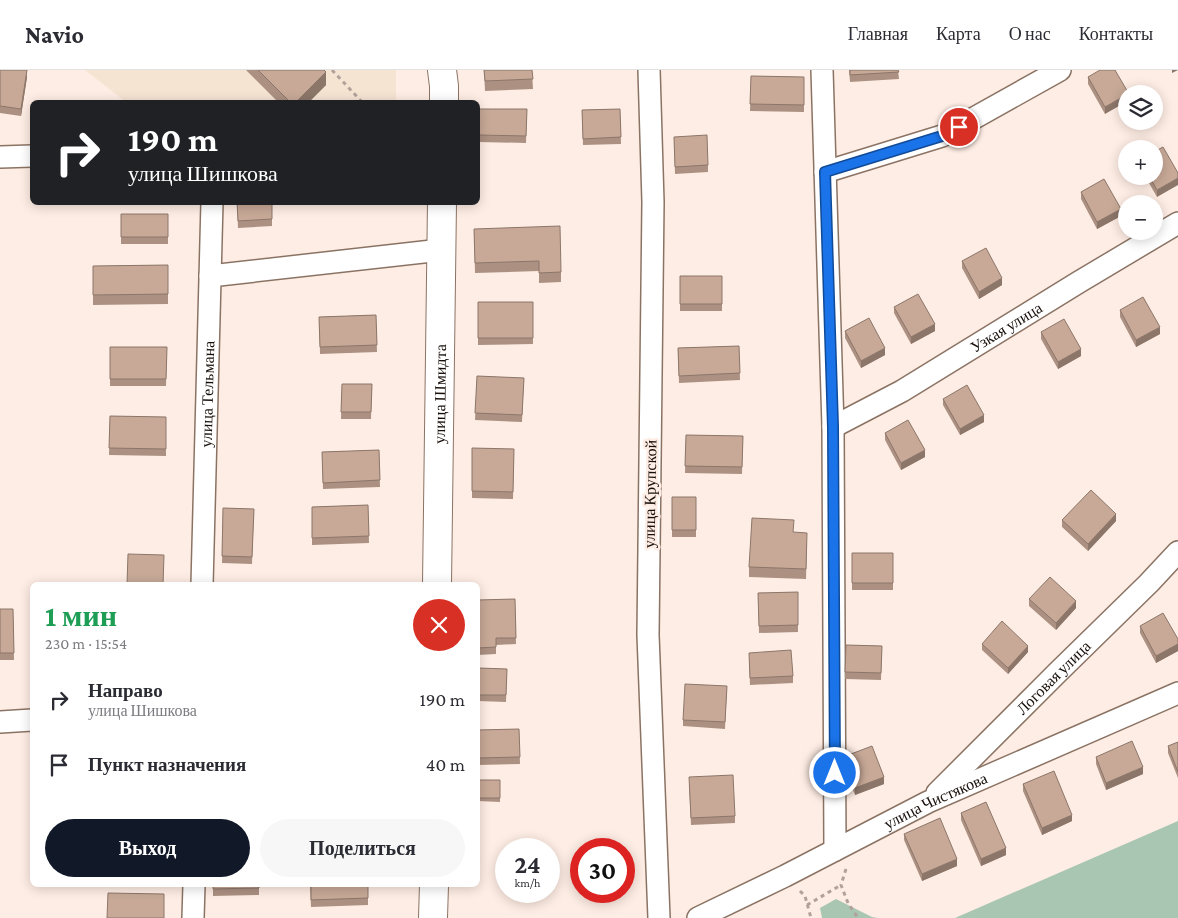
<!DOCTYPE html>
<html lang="ru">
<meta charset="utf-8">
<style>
:root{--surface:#fff;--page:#f7f7f7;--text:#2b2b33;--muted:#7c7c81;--line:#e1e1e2;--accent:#111827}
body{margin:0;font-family:"Crimson Pro",serif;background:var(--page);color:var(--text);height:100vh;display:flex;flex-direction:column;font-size:19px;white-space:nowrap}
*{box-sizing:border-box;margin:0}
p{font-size:16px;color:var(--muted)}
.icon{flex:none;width:28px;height:28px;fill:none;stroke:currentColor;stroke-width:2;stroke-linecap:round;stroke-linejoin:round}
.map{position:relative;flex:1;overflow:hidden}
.details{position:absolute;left:30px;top:512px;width:450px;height:305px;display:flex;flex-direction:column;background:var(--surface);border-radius:8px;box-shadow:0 2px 12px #0003}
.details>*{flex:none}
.guide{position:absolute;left:30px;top:30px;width:450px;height:105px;border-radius:8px;box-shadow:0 2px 12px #0003;background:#202124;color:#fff;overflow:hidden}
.tools{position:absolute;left:1118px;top:15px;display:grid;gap:10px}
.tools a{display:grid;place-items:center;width:45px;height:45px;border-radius:50%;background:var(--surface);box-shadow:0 2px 12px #0003;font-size:25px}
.speed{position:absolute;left:495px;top:768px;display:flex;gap:10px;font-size:25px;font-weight:700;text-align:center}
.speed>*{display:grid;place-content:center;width:65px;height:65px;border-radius:50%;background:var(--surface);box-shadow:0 2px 12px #0003;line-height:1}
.speed small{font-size:12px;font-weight:400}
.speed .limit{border:8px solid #d22;background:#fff;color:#111}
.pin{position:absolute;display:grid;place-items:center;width:42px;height:42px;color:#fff;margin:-21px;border:2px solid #fff;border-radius:50%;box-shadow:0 1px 5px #0007}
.me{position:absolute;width:55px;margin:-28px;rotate:0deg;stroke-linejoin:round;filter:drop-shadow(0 0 4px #0008)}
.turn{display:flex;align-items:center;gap:18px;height:105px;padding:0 15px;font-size:22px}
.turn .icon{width:65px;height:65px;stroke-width:2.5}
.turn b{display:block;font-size:35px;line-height:42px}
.round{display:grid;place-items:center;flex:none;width:52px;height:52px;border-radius:26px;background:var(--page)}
.headline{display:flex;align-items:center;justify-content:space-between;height:85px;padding:0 15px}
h1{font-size:30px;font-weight:700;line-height:38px;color:#1e9e55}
.button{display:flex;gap:10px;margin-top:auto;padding:10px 15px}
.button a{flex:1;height:58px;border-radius:30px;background:var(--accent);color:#fff;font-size:20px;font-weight:700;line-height:58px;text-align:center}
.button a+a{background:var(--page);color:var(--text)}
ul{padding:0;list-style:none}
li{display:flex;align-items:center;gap:15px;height:65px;padding:0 15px}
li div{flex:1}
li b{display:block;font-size:19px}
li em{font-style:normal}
header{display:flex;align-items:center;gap:30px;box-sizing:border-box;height:70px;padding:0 25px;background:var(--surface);border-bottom:1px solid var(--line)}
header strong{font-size:24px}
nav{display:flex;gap:28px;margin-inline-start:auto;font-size:18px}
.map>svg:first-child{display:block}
.education{fill:#f6e4d3}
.green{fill:#a8c6b2}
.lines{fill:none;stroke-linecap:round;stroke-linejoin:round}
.street-casing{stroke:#8b7364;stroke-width:24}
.primary-casing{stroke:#8b7364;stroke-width:30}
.path{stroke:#b0a29a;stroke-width:3;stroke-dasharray:4 4;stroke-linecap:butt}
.street{stroke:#fff;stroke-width:21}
.primary{stroke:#fff;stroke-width:28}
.wall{fill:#ac9182}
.shaded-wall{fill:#8c766a}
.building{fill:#c8a997;stroke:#8c766a}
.route-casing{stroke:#114b97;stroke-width:12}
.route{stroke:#1a73e8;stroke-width:9}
.labels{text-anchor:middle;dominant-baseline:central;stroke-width:5;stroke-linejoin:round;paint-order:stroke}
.street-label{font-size:16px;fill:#170e09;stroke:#feede4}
</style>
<header>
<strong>Navio</strong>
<nav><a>Главная</a><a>Карта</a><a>О нас</a><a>Контакты</a></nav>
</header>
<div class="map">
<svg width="1178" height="848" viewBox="0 0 1178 848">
<rect width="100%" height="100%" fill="#feede4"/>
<path class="education" d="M85,0h311v30l-2,2h-268z"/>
<path class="green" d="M1178,751v97h-223z
M836,829l36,18 6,1h-56l-2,-10z"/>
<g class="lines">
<defs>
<g id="street">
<path d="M649,0l4,132 -5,433 11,283"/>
<path d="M822,0l11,357 2,423"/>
<path d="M0,87l32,-1"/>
<path d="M825,102l117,-36 118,-66"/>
<path d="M210,206l231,-26"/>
<path id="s1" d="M833,357l69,-36 177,-109 99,-59"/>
<path id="s2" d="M202,515l10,-383"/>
<path d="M0,652l32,-2"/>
<path id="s3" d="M937,723l120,-120 92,-90 29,-31"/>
<path d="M193,848l1,-33"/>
<path id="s4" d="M698,848l87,-42 143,-74 250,-109"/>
</g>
<g id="primary">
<path d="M442,0l2,16v16"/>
<path id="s5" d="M437,515l5,-383"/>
<path d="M433,848l1,-33"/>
</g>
</defs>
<use href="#street" class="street-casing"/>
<use href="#primary" class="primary-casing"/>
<path class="path" d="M332,0l30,32
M846,799l-5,16 7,18 10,15
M800,821l5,5 6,22
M807,835l34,-20"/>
<use href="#street" class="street"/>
<use href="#primary" class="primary"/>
</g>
<path class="wall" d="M0,0l27,7 -6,39 -21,-3z
M246,0h78l2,15 -17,17h-31z
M484,0h48l1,19 -48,2z
M849,0h49l1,9 -49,3z
M1115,0l-10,44 -17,-30v-7z
M751,6l53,1v35l-54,-1z
M479,39h48l-1,34 -47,-1z
M620,39l1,35 -38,1 -1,-35z
M674,67l34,28v7l-33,2z
M1163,77l-6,50 -12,-21h9z
M1081,122l40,24 -24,13 -16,-30z
M237,132h35v24l-34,2z
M121,144h47v30h-47z
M474,159l87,43v10l-22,1v-12l-64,2z
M962,191l40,24 -23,14 -17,-31z
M168,195v39l-75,1v-39z
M680,206h42v35h-42z
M478,232h55v42l-55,1z
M894,237l41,24 -24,13 -17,-31z
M1120,240l40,24 -24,13 -16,-30z
M376,245l1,37 -57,2 -1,-37z
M845,261l40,24 -24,13 -16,-30z
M1041,262l40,24 -23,13 -17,-30z
M739,276l1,34 -61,3 -1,-35z
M110,277h57l-1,39h-56z
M477,306l47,2 -2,44 -47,-2z
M342,314h30l-1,35h-30z
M943,329l41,23 -24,13 -17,-30z
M110,346l56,1v39l-57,-1z
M885,363l40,24 -24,13 -16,-30z
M686,365l57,1 -1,38 -57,-1z
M472,378l42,1 -1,50 -41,-1z
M379,380l1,37 -57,2 -1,-37z
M672,427h24v40h-24z
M368,435l1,38 -57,2v-38z
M223,438l31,1 -2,55 -30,-1z
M1062,450l54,1 -28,30 -26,-24z
M794,462l13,11 -1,36 -57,-2v-10z
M852,483h41v37h-41z
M798,522v40l-39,1 -1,-40z
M515,529l1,45 -20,1v9l-18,1v-55z
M1029,529l47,9 -20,22 -27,-24z
M0,539h13l1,51h-14z
M1140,556l38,13v12l-22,12 -16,-30z
M982,574l46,8 -20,22 -26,-24z
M846,575l36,1 -1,34 -36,-1z
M749,590l44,16v7l-43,2z
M478,598l29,1 -1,33 -28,-1z
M727,616l-2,43 -42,-3v-6z
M519,659l1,35 -42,1v-35z
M1178,672v36l-10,-25v-7z
M843,687l41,27 -29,11 -12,-31z
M1096,687l47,17 -37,16 -10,-26z
M478,710h22v22l-22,-1z
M689,714l46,32v7l-44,2z
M1023,714l49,37 -30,14 -19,-44z
M961,743l45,42 -25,11 -20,-46z
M904,764l53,32 -35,15 -18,-41z
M213,815h46v10l-46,1z
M310,815h58v20l-57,2z"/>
<path class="shaded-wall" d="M27,0v7l-6,39v-7z
M1172,0h6l-6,3z
M326,2v13l-17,17h-13z
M1126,25v7l-21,12v-7z
M1178,108v7l-21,12v-7z
M1121,139v7l-24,13v-7z
M1002,208v7l-23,14v-7z
M935,254v7l-24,13v-7z
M1160,257v7l-24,13v-7z
M885,278v7l-24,13v-7z
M1081,279v7l-23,13v-7z
M984,345v7l-24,13v-6z
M925,380v7l-24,13v-7z
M1116,444v7l-28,30v-7z
M1076,531v7l-20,22v-7z
M1178,574v7l-22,12v-7z
M1028,576v6l-20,22v-6z
M1143,697v7l-37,16v-7z
M884,707v7l-29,11v-7z
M1072,745v6l-30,14v-7z
M1006,778v7l-25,11v-7z
M957,789v7l-35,15v-7z"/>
<path class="building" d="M0,0h27l-6,39 -21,-3z
M258,0h66l2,2 -30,30h-6z
M484,0h48l1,9 -48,2z
M850,0h48l1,2 -49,3z
M1100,0h15l14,24h-3v1l-21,12 -17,-30z
M751,6l53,1v28l-54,-1z
M479,39h48l-1,27 -47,-1z
M620,39l1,28 -38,2 -1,-29z
M707,65l1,30 -33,2 -1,-30z
M1163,77l15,26v5l-21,12 -8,-14h5v-24z
M1104,109l17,30 -24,13 -16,-30z
M237,132h35v17l-34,2z
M121,144h47v23h-47z
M560,156l1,46 -22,1v-12l-64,2 -1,-34z
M986,178l16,30 -23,14 -17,-31z
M168,195v29l-75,1v-29z
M680,206h42v28h-42z
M918,224l17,30 -24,13 -17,-30z
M1143,227l17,30 -24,13 -16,-30z
M478,232h55v36h-55z
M376,245l1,30 -57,2 -1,-30z
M869,248l16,30 -24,13 -16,-30z
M1064,249l17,30 -23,13 -17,-30z
M739,276l1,27 -61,3 -1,-28z
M110,277h57l-1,32h-56z
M477,306l47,2 -2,37 -47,-2z
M342,314h30l-1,28h-30z
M967,315l17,30 -24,14 -17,-30z
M110,346l56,1v32l-57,-1z
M908,350l17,30 -24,13 -16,-30z
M686,365l57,1 -1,31 -57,-1z
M472,378l42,1 -1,43 -41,-1z
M379,380l1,30 -57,3 -1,-31z
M1091,420l25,24 -28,30 -26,-24z
M672,427h24v33h-24z
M368,435l1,31 -57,2v-31z
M223,438l31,1 -2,48 -30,-1z
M752,448l42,2 -1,12 14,1 -1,36 -57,-2z
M852,483h41v30h-41z
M128,484l36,1 -1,30h-36z
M1050,507l26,24 -20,22 -27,-24z
M798,522v33l-39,1 -1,-33z
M515,529l1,39h-20v9l-18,1v-48z
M0,539h13l1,44h-14z
M1163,543l15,26v5l-22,12 -16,-30z
M1002,551l26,25 -20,22 -26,-24z
M846,575l36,1 -1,27 -36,-1z
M791,580l2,26 -43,2 -1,-25z
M478,598l29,1 -1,26h-28z
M685,614l42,2 -2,36 -42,-2z
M519,659l1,28 -42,1v-28z
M1132,671l11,26 -37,16 -10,-26z
M1178,672v30l-10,-26z
M872,676l12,31 -29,11 -12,-31z
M1054,701l18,44 -30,13 -19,-44z
M733,705l2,41 -44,2 -2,-41z
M478,710h22v18h-22z
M986,732l20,46 -25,11 -20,-46z
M940,748l17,41 -35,15 -18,-40z
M213,815h46v3l-46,1z
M311,815h57v13l-57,2z
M108,823l56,1v24h-57z"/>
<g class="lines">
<defs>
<path id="route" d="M835,703l-2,-346 -8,-255 117,-36 17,-9"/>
</defs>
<use href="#route" class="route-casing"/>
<use href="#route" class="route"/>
</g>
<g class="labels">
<g class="street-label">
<text stroke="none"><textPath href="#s1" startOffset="200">Узкая улица</textPath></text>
<text stroke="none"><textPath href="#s2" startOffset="191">улица Тельмана</textPath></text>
<text stroke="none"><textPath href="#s5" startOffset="191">улица Шмидта</textPath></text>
<text transform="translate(650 424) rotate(-89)">улица Крупской</text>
<text stroke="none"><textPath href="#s3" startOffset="164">Логовая улица</textPath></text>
<text stroke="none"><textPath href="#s4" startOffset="265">улица Чистякова</textPath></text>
</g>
</g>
</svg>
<div class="tools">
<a><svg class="icon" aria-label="layers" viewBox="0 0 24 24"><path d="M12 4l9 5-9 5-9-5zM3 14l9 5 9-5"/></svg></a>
<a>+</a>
<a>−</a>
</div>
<div class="speed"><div>24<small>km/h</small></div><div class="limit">30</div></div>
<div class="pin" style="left:959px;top:57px;background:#d93025"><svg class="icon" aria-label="arrive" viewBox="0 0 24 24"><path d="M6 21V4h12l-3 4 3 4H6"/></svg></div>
<svg class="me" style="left:835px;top:703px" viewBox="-20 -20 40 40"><circle r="17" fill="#1a73e8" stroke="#fff" stroke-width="3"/><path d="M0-11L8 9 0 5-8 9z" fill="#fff"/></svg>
<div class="guide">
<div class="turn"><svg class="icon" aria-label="right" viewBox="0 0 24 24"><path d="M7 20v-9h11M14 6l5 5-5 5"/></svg><div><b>190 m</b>улица Шишкова</div></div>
</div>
<section class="details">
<div class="headline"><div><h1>1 мин</h1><p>230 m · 15:54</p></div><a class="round" style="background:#d93025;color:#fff"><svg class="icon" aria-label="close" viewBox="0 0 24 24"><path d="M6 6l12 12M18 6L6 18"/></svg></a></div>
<ul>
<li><svg class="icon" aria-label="right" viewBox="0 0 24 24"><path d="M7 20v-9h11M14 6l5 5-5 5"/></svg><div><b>Направо</b><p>улица Шишкова</p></div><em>190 m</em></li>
<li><svg class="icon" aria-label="arrive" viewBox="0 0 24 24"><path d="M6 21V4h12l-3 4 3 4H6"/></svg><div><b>Пункт назначения</b></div><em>40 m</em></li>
</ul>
<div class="button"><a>Выход</a><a>Поделиться</a></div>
</section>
</div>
